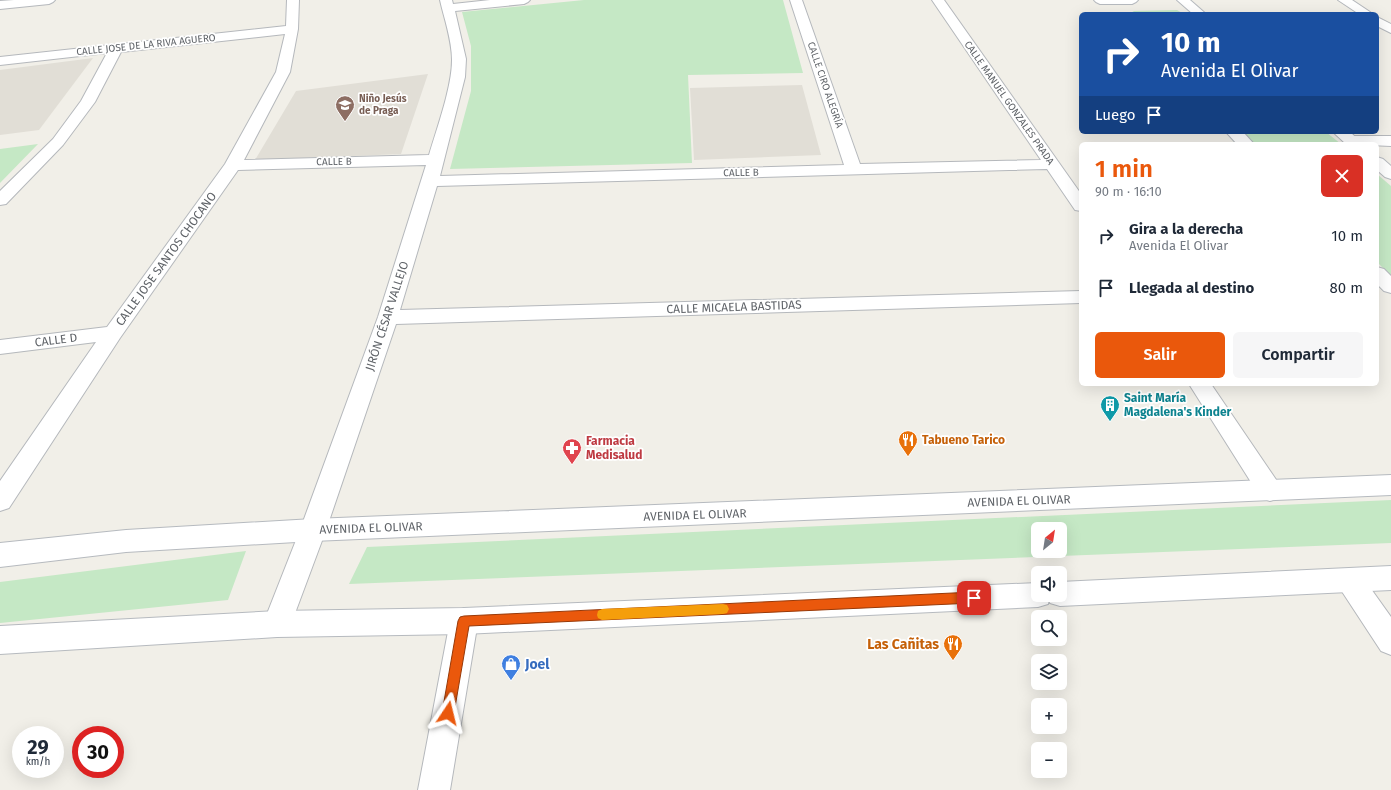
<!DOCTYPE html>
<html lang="es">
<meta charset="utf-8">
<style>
:root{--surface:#fff;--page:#f6f6f7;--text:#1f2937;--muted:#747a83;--accent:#ea580c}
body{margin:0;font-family:"Fira Sans",sans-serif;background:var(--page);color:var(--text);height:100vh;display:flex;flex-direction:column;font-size:15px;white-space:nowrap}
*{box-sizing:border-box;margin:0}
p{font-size:13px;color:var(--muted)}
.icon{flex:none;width:22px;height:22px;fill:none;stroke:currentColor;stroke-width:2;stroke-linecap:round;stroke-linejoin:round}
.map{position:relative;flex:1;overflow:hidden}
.panel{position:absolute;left:1079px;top:142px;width:300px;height:244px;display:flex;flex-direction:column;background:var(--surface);border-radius:6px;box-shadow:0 4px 16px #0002}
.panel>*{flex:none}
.top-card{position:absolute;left:1079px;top:12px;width:300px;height:122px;border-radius:6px;box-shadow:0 4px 16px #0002;background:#1a4fa0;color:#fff;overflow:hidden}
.needle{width:26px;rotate:30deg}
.buttons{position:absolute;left:1031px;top:522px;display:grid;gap:8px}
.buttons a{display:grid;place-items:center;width:36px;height:36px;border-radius:6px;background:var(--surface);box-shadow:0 4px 16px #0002;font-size:20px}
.speed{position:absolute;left:12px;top:726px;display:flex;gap:8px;font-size:20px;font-weight:700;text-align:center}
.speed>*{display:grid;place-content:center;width:52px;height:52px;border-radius:50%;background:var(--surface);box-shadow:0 4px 16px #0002;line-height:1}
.speed small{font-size:10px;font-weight:400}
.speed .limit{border:6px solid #d22;background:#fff;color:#111}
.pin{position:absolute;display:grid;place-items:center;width:34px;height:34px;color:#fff;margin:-17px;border-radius:8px;box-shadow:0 2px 6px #0006}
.me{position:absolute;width:44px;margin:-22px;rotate:10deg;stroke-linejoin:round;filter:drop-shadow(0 0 3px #0008)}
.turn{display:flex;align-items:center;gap:14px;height:84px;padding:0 16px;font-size:18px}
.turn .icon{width:52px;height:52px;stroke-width:2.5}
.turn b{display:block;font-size:28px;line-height:34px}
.then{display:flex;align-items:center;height:38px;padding:0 16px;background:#0003;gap:8px;font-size:15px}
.round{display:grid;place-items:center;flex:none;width:42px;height:42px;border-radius:6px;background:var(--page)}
.overview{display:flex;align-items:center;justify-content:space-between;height:68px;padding:0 16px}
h1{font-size:24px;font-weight:600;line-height:30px;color:var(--accent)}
.primary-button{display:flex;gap:8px;margin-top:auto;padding:8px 16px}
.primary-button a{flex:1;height:46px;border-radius:6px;background:var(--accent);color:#fff;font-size:16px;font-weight:600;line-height:46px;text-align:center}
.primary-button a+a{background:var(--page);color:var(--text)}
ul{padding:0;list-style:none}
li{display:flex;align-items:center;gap:12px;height:52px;padding:0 16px}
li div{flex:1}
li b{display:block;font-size:15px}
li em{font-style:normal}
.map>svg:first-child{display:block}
.education{fill:#e1ded6}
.green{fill:#c5e8c5;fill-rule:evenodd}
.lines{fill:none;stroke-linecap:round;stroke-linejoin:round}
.street-casing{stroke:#b5b8bc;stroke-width:2}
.secondary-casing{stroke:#b6babf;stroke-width:2}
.street{fill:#fff;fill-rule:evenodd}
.secondary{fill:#fff;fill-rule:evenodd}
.route{fill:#ea580c;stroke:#983908}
.slow{fill:#f59e0b}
.labels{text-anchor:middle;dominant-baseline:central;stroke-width:3.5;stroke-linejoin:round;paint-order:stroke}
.far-street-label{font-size:10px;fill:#5f6368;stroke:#fff}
.far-education-label{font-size:10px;font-weight:bold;fill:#785e54;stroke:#fff;text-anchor:start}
.street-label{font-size:12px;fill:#5f6368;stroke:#fff}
.culture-label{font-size:12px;font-weight:bold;fill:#0d838f;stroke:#fff;text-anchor:start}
.food-label{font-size:12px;font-weight:bold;fill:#c56008;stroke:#fff;text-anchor:start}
.health-label{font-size:12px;font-weight:bold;fill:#be3a42;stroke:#fff;text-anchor:start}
.near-food-label{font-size:14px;font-weight:bold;fill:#c56008;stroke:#fff;text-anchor:end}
.near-shop-label{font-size:14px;font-weight:bold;fill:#366cbe;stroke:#fff;text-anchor:start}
</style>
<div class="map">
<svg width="1391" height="790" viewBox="0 0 1391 790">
<rect width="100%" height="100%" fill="#f1efe8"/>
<path class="education" d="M93,58l-54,72 -39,5v-65z
M428,74l-27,80 -146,6 41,-69z
M802,85l19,70 -127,5 -4,-72z"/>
<path class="green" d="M584,0h199l20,73 -115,2 4,88 -242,6 21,-78v-45l-9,-34z
M1177,10l7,4h-55l5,-3z
M1242,132h84l15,12h-87z
M38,144l-38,39v-34z
M1377,174l14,12v90l-14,-14z
M1391,500v43l-1042,41 18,-37zM1038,529h22v22h-22z
M246,551l-18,49 -228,23v-41z"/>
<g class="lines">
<defs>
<path id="street" d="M14,0h41l-2,2 -4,2 -49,5v-8z
M287,0h12l-1,29 -8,43 -46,88 185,-5c8,-27 23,-68 23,-95 0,-20 -8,-42 -12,-60h12l1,4 37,-4h40l-2,2 -4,2 -69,7 11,48 -1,18 -25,99 404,-11 -54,-165h12l58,164 181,-4 -109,-160h12l137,194v17l-6,-1 -28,-41 -610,17 -37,124 681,-19v12l-685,21 -70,206 -35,94 -4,9 -10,4 -10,-4 -4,-9 37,-94 78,-213 48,-152 -188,5 -118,168 -111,170 -9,3v-30l96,-139 -96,12v-14l107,-13 118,-163 51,-92 9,-38 -164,18 -26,50 -32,43 -57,59 -6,1v-14l53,-52 28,-38 26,-48 -107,12v-8l286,-31z
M1338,0h14l21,14h-14z
M1377,17l14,7v9l-14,-7z
M1352,136h39v10l-45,-2 -2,-3 3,-3z
M1189,384h22l68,100 3,7 -3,7 -9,3 -9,-3z
M1350,569l9,3 32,45v38l-10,-4 -40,-61 -4,-9 4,-9z
M464,608l10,4 4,9 -28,169h-32l32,-169 4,-9z"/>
<path id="secondary" d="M1094,0h44l-2,2 -4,2h-32l-4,-2z
M1177,0h13l16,14h-13z
M1226,132h17l11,12h-17z
M1333,132h17l13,12h-17z
M1377,157l6,2 8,7v13l-6,-2 -8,-7z
M1377,267l7,2 7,7v17l-7,-2 -7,-7z
M1391,475v20l-1078,46 -187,11 -126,15v-24l126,-13 187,-11z
M1391,566v24l-331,16 -10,-3 -1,-3 -1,4 -10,3 -574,27 -187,3 -277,17v-28l277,-15 187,-3 574,-25v12h22v-13z"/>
</defs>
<use href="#street" class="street-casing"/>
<use href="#secondary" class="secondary-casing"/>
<use href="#street" class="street"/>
<use href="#secondary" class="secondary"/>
</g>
<path class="route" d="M974,592l4,2 2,4 -2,3 -4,2 -505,23 -15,87 -2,5 -4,1 -5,-1 -1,-5 16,-92 2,-4 4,-1z"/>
<path class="slow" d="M723,604l4,1 2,4 -2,4 -4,1 -121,6 -4,-2 -1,-3 1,-4 4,-2z"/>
<defs>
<symbol id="school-pin" viewBox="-11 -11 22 30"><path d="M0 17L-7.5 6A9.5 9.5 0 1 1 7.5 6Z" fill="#8d6e63" stroke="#fff"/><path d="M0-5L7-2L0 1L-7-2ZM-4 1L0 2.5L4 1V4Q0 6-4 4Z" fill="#fff"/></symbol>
<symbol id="building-pin" viewBox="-11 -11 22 30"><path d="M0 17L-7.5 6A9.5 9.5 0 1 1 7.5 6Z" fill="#0f9aa8" stroke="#fff"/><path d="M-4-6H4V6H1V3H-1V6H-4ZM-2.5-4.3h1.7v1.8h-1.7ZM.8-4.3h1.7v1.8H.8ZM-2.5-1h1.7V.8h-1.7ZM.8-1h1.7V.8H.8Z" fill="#fff"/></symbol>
<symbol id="restaurant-pin" viewBox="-11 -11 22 30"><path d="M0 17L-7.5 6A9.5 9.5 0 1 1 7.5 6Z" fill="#e8710a" stroke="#fff"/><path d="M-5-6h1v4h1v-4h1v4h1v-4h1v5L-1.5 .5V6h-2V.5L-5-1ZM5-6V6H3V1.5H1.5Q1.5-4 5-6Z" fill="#fff"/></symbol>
<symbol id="pharmacy-pin" viewBox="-11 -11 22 30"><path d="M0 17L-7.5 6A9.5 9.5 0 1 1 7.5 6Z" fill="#e0444e" stroke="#fff"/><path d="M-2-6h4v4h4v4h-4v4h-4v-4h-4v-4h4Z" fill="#fff"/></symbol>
<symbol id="shop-pin" viewBox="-11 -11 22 30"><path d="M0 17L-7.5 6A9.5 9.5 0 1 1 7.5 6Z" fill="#3f7fe0" stroke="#fff"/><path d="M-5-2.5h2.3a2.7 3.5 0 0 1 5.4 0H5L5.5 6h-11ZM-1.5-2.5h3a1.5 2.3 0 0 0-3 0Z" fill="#fff"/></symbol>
</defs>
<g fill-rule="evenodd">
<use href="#school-pin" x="334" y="94" width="22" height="30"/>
<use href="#building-pin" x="1099" y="394" width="22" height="30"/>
<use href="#restaurant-pin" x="897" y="429" width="22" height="30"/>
<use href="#pharmacy-pin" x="561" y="437" width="22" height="30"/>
<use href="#restaurant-pin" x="942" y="633" width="22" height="30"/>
<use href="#shop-pin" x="500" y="653" width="22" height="30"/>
</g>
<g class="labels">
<g class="far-street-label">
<text transform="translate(146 45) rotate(-6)">CALLE JOSE DE LA RIVA AGUERO</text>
<text transform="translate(825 85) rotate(71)">CALLE CIRO ALEGRÍA</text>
<text transform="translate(1009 103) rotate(55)">CALLE MANUEL GONZALES PRADA</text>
<text transform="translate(334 162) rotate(-1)">CALLE B</text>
<text transform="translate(741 173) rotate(-1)">CALLE B</text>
</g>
<g class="far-education-label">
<text x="359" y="99">Niño Jesús<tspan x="359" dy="12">de Praga</tspan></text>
</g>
<g class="street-label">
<text transform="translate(166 259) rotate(-54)">CALLE JOSE SANTOS CHOCANO</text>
<text transform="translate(734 307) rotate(-2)">CALLE MICAELA BASTIDAS</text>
<text transform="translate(387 316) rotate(-72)">JIRÓN CÉSAR VALLEJO</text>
<text transform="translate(56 340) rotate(-7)">CALLE D</text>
<text transform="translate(1019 501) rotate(-2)">AVENIDA EL OLIVAR</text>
<text transform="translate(695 515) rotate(-2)">AVENIDA EL OLIVAR</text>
<text transform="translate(371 528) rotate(-2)">AVENIDA EL OLIVAR</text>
</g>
<g class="culture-label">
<text x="1124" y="398">Saint María<tspan x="1124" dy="14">Magdalena's Kinder</tspan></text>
</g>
<g class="food-label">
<text x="922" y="440">Tabueno Tarico</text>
</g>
<g class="health-label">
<text x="586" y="441">Farmacia<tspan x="586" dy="14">Medisalud</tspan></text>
</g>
<g class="near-food-label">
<text x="939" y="644">Las Cañitas</text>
</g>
<g class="near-shop-label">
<text x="525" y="664">Joel</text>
</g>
</g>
</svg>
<div class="buttons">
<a><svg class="needle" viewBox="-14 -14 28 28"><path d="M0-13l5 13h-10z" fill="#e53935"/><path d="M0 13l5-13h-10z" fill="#747a83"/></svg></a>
<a><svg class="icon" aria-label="sound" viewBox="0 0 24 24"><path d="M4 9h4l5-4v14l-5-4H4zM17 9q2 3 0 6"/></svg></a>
<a><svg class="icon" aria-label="search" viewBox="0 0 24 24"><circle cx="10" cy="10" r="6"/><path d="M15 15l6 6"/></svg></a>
<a><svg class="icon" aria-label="layers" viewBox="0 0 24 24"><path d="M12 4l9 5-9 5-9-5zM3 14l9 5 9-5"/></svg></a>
<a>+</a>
<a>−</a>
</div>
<div class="speed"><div>29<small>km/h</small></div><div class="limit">30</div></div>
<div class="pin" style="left:974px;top:598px;background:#d93025"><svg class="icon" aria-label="arrive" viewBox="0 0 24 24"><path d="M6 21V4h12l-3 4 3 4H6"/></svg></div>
<svg class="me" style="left:448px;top:713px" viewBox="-20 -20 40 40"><path d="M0-17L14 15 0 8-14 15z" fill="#ea580c" stroke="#fff" stroke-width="4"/></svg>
<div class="top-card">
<div class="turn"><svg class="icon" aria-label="right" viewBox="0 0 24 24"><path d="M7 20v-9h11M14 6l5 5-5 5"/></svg><div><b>10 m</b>Avenida El Olivar</div></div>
<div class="then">Luego<svg class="icon" aria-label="arrive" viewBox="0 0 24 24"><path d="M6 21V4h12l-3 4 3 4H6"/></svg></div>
</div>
<section class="panel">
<div class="overview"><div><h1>1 min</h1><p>90 m · 16:10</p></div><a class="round" style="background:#d93025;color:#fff"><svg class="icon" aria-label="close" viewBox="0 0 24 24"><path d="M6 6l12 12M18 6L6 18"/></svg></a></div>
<ul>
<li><svg class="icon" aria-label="right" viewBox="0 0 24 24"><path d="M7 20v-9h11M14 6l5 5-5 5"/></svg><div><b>Gira a la derecha</b><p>Avenida El Olivar</p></div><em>10 m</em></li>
<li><svg class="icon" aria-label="arrive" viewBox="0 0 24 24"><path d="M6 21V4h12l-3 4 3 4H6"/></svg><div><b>Llegada al destino</b></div><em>80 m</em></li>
</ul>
<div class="primary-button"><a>Salir</a><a>Compartir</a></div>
</section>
</div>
